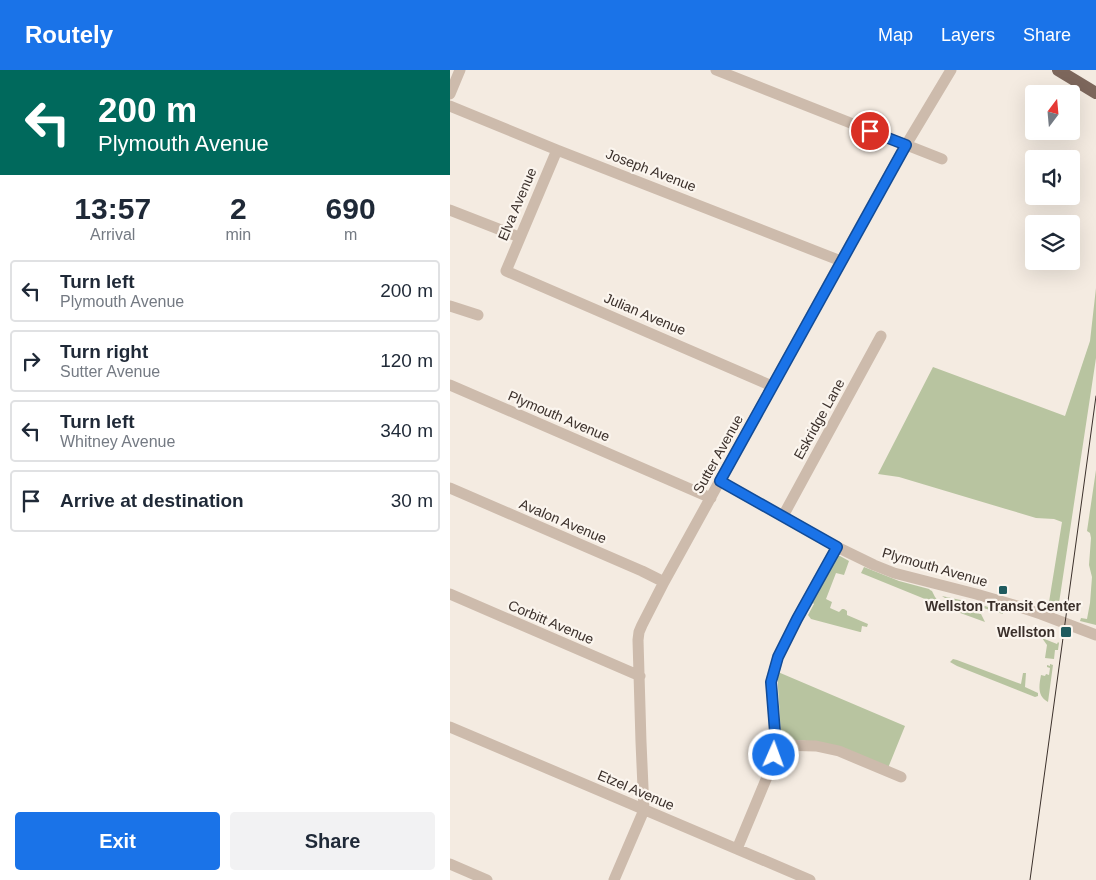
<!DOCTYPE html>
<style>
:root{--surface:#fff;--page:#f2f2f3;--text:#1f2937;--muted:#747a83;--line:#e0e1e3;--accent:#1a73e8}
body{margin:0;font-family:Helvetica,sans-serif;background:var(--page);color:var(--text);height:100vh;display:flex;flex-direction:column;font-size:19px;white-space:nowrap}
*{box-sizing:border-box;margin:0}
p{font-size:16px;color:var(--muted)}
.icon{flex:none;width:28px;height:28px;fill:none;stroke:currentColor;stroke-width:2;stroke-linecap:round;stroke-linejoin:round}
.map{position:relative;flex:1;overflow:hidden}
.drawer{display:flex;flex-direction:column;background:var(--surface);width:450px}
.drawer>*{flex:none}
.hud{background:#00695c;color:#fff;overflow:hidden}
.needle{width:32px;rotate:16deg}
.buttons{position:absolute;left:575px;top:15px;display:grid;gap:10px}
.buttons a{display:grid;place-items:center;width:55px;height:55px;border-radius:5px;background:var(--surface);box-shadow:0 5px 20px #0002;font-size:25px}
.pin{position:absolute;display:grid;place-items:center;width:42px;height:42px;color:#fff;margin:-21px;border:2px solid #fff;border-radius:50%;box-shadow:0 1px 5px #0007}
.me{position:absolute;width:55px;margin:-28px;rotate:2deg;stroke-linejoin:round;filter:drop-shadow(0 0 4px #0008)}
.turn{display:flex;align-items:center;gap:18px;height:105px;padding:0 15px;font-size:22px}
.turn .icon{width:65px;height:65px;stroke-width:2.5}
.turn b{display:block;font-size:35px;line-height:42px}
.eta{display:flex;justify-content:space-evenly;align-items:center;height:85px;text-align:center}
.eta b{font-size:30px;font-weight:700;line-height:35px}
.primary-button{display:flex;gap:10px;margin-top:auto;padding:10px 15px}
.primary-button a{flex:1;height:58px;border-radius:5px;background:var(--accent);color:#fff;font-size:20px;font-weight:700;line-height:58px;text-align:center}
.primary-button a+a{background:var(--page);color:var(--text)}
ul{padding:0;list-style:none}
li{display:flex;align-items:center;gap:15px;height:62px;margin:0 10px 8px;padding:0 5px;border:2px solid var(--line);border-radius:5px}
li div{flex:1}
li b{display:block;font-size:19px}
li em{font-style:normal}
header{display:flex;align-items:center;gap:30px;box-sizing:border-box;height:70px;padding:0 25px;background:var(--accent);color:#fff}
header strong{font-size:24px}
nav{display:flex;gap:28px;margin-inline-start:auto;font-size:18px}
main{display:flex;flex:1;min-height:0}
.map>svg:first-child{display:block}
.green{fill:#b8c4a0}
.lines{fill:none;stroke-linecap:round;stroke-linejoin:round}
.minor{stroke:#cdbbac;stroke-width:11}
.major{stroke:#7d675c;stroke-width:12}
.tram{stroke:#3b302b;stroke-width:1}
.route-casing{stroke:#114b97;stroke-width:12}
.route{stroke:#1a73e8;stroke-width:9}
.poi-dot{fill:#1f5a5e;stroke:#fbf5ee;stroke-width:2}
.labels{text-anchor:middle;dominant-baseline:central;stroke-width:4.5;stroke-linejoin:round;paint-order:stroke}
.street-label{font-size:14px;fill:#3b302b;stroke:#fbf5ee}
.poi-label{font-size:14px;font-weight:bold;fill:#3b302b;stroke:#fbf5ee}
</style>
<header>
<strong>Routely</strong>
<nav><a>Map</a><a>Layers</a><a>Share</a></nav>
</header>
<main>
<section class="drawer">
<div class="hud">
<div class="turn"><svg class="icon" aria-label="left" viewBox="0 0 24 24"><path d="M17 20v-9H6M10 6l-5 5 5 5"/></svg><div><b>200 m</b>Plymouth Avenue</div></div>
</div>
<div class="eta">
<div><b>13:57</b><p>Arrival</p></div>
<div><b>2</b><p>min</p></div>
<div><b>690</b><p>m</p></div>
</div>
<ul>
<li><svg class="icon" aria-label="left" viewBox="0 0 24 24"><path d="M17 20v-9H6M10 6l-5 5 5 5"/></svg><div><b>Turn left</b><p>Plymouth Avenue</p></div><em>200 m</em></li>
<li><svg class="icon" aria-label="right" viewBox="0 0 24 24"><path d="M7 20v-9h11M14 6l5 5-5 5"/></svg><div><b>Turn right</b><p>Sutter Avenue</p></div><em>120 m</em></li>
<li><svg class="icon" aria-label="left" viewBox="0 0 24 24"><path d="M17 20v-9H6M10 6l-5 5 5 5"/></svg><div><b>Turn left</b><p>Whitney Avenue</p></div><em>340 m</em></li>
<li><svg class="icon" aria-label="arrive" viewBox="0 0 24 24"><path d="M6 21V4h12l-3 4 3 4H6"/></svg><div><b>Arrive at destination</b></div><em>30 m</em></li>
</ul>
<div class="primary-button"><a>Exit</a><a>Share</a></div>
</section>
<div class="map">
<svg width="646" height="810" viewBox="0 0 646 810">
<rect width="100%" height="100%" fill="#f4ebe1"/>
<path class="green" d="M646,218v70l-37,245 -2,2 -8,-3 13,-80 -8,-3 -18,-1 -137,-41 -21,-3 55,-107 132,49 25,-75z
M646,400v155l-16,-4 1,-3 6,1 3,-16 2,-26 -3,-12 2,-27 -1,-5 -3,-2z
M388,486h2l9,5 -5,14 -8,-2 -10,26 6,3 -2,6 9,4 3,-3h2l3,2v4l21,9 -1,3 -5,-1 -1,6h-1l-49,-13 -3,-4 6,-11 -1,-1 -6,9z
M414,497l35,14 30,8 1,1 2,1 3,6 6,7 39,10h1l4,8 -33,-12 -91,-37z
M492,526l37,8 24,8v2l-26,-8 -32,-8z
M592,568l15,6 1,-2 1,1 -1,7h-3l-1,9 -9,-1 2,-13z
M503,589l4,1 64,24 2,-11h3l-1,14 13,6v3l-3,1 -78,-31 -7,-4z
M600,594l3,1 -5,37c-11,-6 -9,-16 -7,-27l4,1 1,-2 3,1 1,-7 -3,-1v-2l3,1z
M328,602l127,54 -17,42 -69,-26 -35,-3 -3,-4 -3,-48z"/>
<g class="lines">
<path class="minor" d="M266,0l226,89
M0,24l10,-24
M0,36l107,44 284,111
M107,80l-51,121 266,115
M0,140l69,27
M0,236l28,9
M0,315l261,113
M270,411l117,66 37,18 20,8 82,21 41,12 24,8 55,21
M0,418l192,83 22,11
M333,446l98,-180
M0,524l190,82
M0,657l360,153
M326,675l40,1 23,5 62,26
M287,779l35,-84 4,-20 -5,-63 7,-25 19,-38 40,-72
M0,794l37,16
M164,810l30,-70 -3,-68 -3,-102 1,-8 3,-7 22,-43 212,-384 30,-53 45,-75"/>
<path class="major" d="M608,0l38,23"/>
<path class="tram" d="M580,810l66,-484"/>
</g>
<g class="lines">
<defs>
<path id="route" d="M324,685l2,-10 -5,-63 7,-25 19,-38 40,-72 -117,-66 186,-336 -36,-14"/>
</defs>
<use href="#route" class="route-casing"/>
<use href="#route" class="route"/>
</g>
<g class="poi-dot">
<rect x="548" y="515" width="10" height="10" rx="2.5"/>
<rect x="610" y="556" width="12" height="12" rx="2.5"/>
</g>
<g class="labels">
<g class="street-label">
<text transform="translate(201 100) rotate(21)">Joseph Avenue</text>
<text transform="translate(67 134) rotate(-67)">Elva Avenue</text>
<text transform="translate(195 244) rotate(23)">Julian Avenue</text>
<text transform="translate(109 346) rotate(23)">Plymouth Avenue</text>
<text transform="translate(369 349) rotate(-61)">Eskridge Lane</text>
<text transform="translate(268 384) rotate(-61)">Sutter Avenue</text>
<text transform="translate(113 451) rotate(23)">Avalon Avenue</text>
<text transform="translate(485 497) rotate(16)">Plymouth Avenue</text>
<text transform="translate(101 552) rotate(23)">Corbitt Avenue</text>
<text transform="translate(186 720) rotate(23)">Etzel Avenue</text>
</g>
<g class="poi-label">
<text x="553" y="536">Wellston Transit Center</text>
<text x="605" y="562" text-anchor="end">Wellston</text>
</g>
</g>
</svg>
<div class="buttons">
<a><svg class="needle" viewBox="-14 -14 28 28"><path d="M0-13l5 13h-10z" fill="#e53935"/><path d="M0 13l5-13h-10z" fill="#747a83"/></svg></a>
<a><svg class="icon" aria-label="sound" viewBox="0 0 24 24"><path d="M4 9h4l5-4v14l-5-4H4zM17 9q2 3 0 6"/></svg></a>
<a><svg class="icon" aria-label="layers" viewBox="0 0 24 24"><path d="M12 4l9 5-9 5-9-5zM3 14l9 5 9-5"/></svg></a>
</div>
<div class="pin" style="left:420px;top:61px;background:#d93025"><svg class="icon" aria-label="arrive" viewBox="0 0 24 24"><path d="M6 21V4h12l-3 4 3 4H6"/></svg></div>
<svg class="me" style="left:324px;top:685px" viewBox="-20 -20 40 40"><circle r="17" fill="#1a73e8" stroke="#fff" stroke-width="3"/><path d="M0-11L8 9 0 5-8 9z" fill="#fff"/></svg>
</div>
</main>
